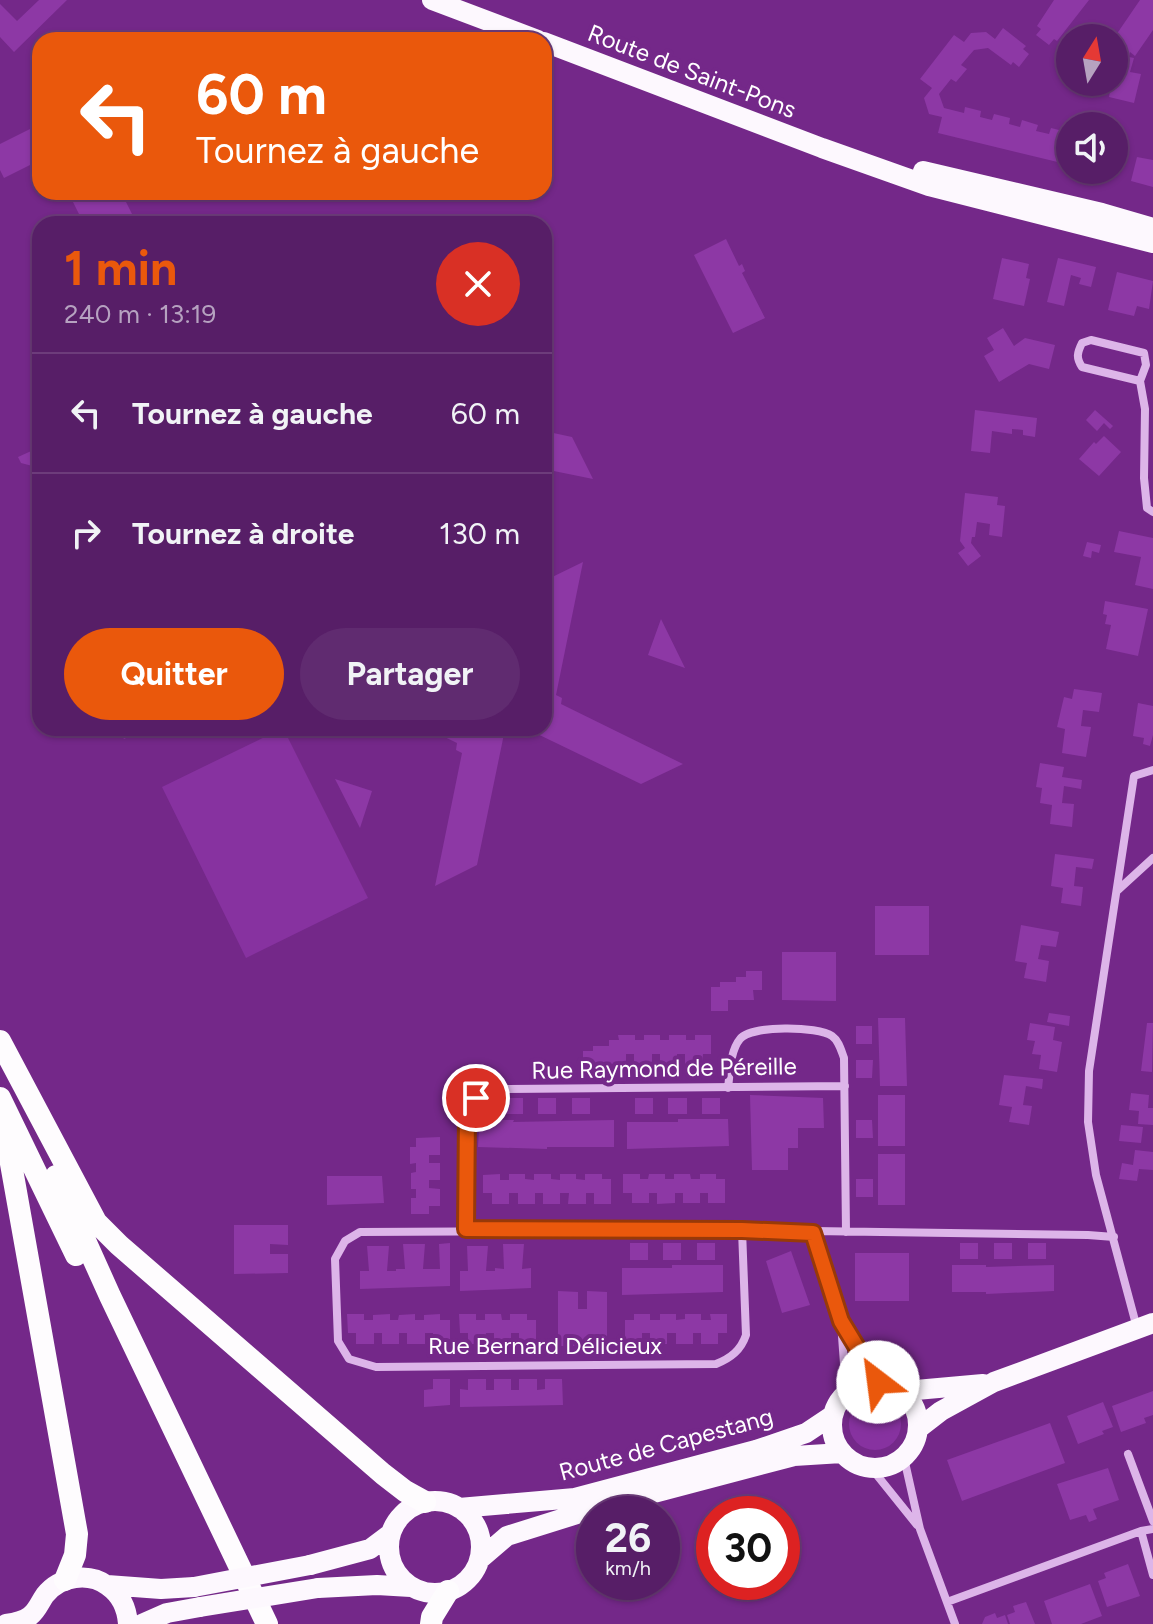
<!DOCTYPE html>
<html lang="fr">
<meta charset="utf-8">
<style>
:root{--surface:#571e67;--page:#602b70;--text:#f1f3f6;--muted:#b6a2c0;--line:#6d3c7b;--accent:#ea580c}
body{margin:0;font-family:Figtree,sans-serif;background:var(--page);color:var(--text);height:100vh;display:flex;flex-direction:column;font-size:30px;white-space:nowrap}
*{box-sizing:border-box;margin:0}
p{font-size:26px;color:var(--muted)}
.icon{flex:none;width:44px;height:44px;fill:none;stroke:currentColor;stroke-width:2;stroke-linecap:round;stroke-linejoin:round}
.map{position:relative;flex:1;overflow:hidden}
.panel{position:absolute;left:32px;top:216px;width:520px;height:520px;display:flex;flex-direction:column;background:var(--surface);border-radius:24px;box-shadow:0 2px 6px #0004,0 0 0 2px var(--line)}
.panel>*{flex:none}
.banner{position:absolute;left:32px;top:32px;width:520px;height:168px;border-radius:24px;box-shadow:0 2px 6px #0004,0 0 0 2px var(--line);background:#ea580c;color:#fff;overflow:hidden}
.needle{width:52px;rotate:11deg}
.controls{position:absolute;left:1056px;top:24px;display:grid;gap:16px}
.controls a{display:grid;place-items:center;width:72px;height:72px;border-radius:50%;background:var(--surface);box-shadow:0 2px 6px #0004,0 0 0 2px var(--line);font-size:40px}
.speed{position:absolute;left:576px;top:1496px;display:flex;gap:16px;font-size:40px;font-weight:700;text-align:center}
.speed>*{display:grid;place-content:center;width:104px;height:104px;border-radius:50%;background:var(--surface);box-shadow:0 2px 6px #0004,0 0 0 2px var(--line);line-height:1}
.speed small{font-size:20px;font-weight:400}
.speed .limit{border:12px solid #d22;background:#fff;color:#111}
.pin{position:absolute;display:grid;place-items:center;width:68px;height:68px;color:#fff;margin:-34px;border:4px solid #fff;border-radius:50%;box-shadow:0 2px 8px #0007}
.me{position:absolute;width:88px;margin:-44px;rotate:330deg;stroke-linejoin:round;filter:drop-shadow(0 0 6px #0008)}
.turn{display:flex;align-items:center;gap:28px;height:168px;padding:0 32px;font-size:36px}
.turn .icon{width:104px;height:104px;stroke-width:2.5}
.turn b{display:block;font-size:56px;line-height:68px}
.round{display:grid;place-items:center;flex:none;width:84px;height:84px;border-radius:42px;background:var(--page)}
.overview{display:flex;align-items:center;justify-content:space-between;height:136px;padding:0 32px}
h1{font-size:48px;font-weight:700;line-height:60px;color:var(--accent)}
.action{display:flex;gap:16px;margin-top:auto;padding:16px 32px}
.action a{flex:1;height:92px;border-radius:48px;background:var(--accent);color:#fff;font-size:32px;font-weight:700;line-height:92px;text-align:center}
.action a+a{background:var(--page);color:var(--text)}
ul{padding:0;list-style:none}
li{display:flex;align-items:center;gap:24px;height:120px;padding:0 32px;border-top:2px solid var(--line)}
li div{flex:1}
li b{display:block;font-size:30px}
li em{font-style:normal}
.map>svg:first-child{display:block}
.green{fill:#8732a0}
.building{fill:#8d38a5}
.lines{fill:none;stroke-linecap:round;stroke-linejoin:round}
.minor{stroke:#ddb5e9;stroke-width:8}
.primary{stroke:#fdf8fe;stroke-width:20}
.trunk{stroke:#fefcfe;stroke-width:22}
.primary-bridge{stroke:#fdf8fe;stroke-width:20}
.route-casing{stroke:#983908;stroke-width:20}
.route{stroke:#ea580c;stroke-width:14}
.labels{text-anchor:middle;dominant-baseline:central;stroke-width:8;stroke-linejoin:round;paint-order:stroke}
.street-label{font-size:24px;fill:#fff;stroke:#742889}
</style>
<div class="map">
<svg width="1153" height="1624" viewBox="0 0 1153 1624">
<rect width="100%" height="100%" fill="#742889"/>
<path class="green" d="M283,728l85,170 -122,60 -84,-171z
M849 1424a26 26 0 1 1 52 0a26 26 0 1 1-52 0Z"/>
<path class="building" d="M39,0h28l-53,52 -14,-15v-33l17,17z
M1054,0h35l-32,41 -3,-2 -5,6 -13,-10 5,-6 -4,-3z
M1140,0h13v30l-18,26 -5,-4 -1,5 5,1 -4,14 11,2 -7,29 -25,-6 1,-6 -6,-2 2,-7h8v-44z
M1003,28l23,18 -3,3 6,5 -10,13 -6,-5 -2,3 -23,-17 -14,2 -13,15 6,4 -11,13 -5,-3 -12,15 5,14 20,5 1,-6 16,4 -1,6 12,3 2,-6 16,4 -1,6 11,3 2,-7 16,5 -2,6 13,3 2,-6 16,4 -2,6 5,1v26l-132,-32 4,-16 -13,-3 -5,-16 8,-10 -12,-9 34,-44 10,7 7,-9 15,-1 9,7z
M40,124v36l-36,18 -4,-8v-26z
M1137,157l16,3v27l-22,-6z
M68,192h53l16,32h-53z
M726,239l13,27 3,-2 3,7 -3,2 23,45 -32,15 -39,-78z
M1002,258l27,6 -3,14 4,1 -6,27 -31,-7z
M1058,258l38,9 -5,20 -12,-3 2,-6 -10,-3 -7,31 -17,-4z
M1117,272l36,9 -4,28 -12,-3 -3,10 -26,-6z
M1003,328l11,18 11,-8 30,7 -6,24 -20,-5 -30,18 -15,-26 10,-6 -7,-12z
M975,410l62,8 -2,19 -12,-2v-5l-11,-1v5l-20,-3 -2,22 -19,-2z
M1095,410l18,16 -3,3 -6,-6 -7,8 -11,-11z
M544,431l28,6 21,42 -49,-10z
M1104,436l17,16 -22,24 -20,-17 15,-17 2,2z
M40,447v21l-19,-5 -3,-6z
M965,493l33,4 -1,8 8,1 -3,31 -13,-2 1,-11 -13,-2 -2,15h-3l-1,6 10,13 -13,10 -10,-13 7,-5 -5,-7z
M1119,531l34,7v51l-18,-4 6,-28 -27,-5z
M1087,542l14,3 -2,8 -7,-2 -1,7 -8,-2z
M583,562l-27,133 6,3 -1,6 122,60 -42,20 -116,-56h19v-147z
M1105,601l43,8 -10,47 -32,-7 5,-24 -6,-1 2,-9 -4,-1z
M661,619l24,49 -37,-13z
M1074,689l28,4 -3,19 -16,-2 -2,16 10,1 -5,30 -24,-4 3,-24 -8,-2 7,-30 8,2z
M1138,703l15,3v29l-3,11 -7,-2 1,-6 -11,-2z
M118,728h29l-23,11z
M426,728h75l3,6 -27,131 -42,21 27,-133 -6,-3 1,-7z
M1040,763l24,4 -2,10 20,3 -1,9 -17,-3 -2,17 12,1 -2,23 -22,-3 2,-19 -12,-2 2,-15 -6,-1z
M335,779l37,12 -12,37z
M1055,854l39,5 -2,10 -16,-2 -2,19 9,1 -2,19 -20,-3 2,-15 -12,-2z
M875,906h54v49h-54z
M1021,925l38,7 -3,15 -15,-2 -3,14 11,2 -3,21 -22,-4 3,-15 -12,-2z
M782,952h54v49l-54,-1z
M746,971h16v19h-9l1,10h-26v11h-17v-24h9v-5h16v-5h10z
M1049,1013l21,3 -1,10 -22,-4z
M878,1018h27l2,68h-27z
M1030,1023l25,4 -2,13 9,2 -5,30 -18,-3 2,-14 -9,-1 3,-13 -8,-1z
M1147,1023h6l-1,49 -11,-1z
M856,1026h16v18h-16z
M618,1035h17v5h9v-5h16v5h9v-5h17v5h9v-5h16v19h-8l-1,10 -17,1v-11h-8v11h-17v-11h-8v10l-18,1v-11h-8v10l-25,1v10h-18v-24h10v-5h16v-6h10z
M856,1060h17l-1,18h-16z
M1004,1075l39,4 -1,10 -16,-3 -3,19 9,1 -3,19 -20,-3 3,-15 -13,-2z
M1131,1093l18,2 -1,13h5v17l-15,-1 1,-13 -10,-1z
M750,1095l73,3 1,30h-26v20h-10v22h-36z
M878,1095h27v51h-27z
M504,1098h19v16h-19z
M538,1098h18v16h-18z
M572,1098h18v16h-18z
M635,1098h18v16h-18z
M668,1098h19v16h-19z
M702,1098h18v16h-18z
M496,1103l1,17h17l-1,2 101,-2v27h-67v2l-69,-2 1,-19h8l-2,-24z
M678,1119h50l1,27 -102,3v-27h51z
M856,1120h16l1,18h-17z
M1121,1125l22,2 -2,16 -22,-2z
M440,1137v18h-11v8h11v17h-11v8l11,1v17h-11v8h-18v-16h5v-9h-5v-16l5,-1v-9l-6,1v-17h6v-9z
M1135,1150l18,2v18l-14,-1 -2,12 -18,-2 3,-16 11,2z
M878,1154h27v51h-27z
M500,1174v6h9v-6h16v5l9,1v-6h17v5l9,1v-6h16v5l9,1v-6h17v5h9v25h-17v-11h-8v11h-18l1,-11h-9v11h-17v-11h-8v11h-17v-11h-9v11h-17v-11h-9v-18z
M623,1174h17v5h8l1,-5h16v5h9v-5h16l1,5h9v-5h16v5h9v24h-17v-10h-8v10h-17v-10h-8v10l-18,1v-11h-8v10h-17v-10h-9z
M327,1176h55l2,27 -57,2z
M856,1179h17v18h-17z
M234,1225h54v20l-18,-1v10h18v19l-54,1z
M450,1243v43l-90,3v-18h9l-2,-25h22l-2,25h9v-2h9l-2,-25h22l-2,25h17l-1,-25z
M630,1243h18v17h-18z
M663,1243h18v17h-18z
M697,1243h18v17h-18z
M960,1243h18v16h-18z
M994,1243h18v16h-18z
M1028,1243h18v16h-18z
M503,1244h21l-2,25 9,-1v20l-71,3v-20h8l-1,-25h21l-2,25h9v-3l9,1z
M791,1251l19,54 -28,8 -16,-52z
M855,1253h54v48h-54z
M672,1265h51v27l-101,3v-27h50z
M952,1265h34v2l68,-2v26l-68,3v-2h-34z
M558,1291l20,1v17h9v-18l20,1v54h-49z
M347,1314h17v6h9v-5l17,-1v6h8l1,-5 16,-1v6h9v-5l16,-1v6h10v24h-17v-11h-8v11h-18v-11h-8v11h-17v-11h-8v11h-18v-11h-8z
M459,1314h17v6h9v-6h16l1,6h8v-6h17v6h9v24h-17v-11h-8v11h-17v-11h-8l-1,11h-17v-11h-8z
M634,1314h16v6h10v-6h16v6l9,-1v-5h16v6h10l-1,-6h17v19h-9v11h-17v-11h-8v11h-17v-11h-9v11h-17v-11h-8v11h-17v-24h9z
M433,1379h17v26l-26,2v-17l9,-1z
M468,1379h18v11h8v-11h17v11h8v-11h18v11l8,-1v-10h17l1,26 -103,2v-18l8,1z
M1153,1391v24l-9,3 2,5 -25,9 -9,-26z
M1103,1402l10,25 -11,4 2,3 -26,10 -11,-28z
M1050,1423l15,40 -103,38 -15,-41z
M1108,1468l11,32 -26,9 4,10 -8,3 -3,-7 -16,5 -13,-36z
M1128,1564l12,32 -33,11 -9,-26 8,-3 -2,-5z
M1090,1584l12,32 -21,8h-29l-8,-23z
M1026,1602l9,22h-25l-3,-9 8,-3 -2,-6z
M995,1613l2,5 8,-3 3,9h-26l3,-7z"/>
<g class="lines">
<path class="minor" d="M1140,381l-58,-14c-6,-9 -5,-14 0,-24l9,-3 53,13 2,12 -6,16 5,28 -1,69 3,30 6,4
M1118,890l35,-32
M728,1088c2,-15 2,-37 12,-49 11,-14 78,-13 92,-3 7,5 9,14 12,22l2,174
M466,1229l1,-116 9,-15 20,-9 349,-3
M742,1230l4,105c-5,15 -15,23 -30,29l-340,3 -27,-8 -11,-18 -3,-82 10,-18 15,-9 382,-2 346,5 26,2
M813,1233l28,88 37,61
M841,1322l5,70
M1137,1328l-41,-153 -8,-53 1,-51 45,-295 19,-6
M1128,1454l25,67
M904,1458l16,71 35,95
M872,1469l45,56
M1141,1531l12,44
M947,1602l194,-71 12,-2"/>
<path class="primary" d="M432,0l106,40
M544,42l278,106 107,38 224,57
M923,171l179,42 51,15
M832 1425a43 43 0 1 1 86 0a43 43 0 1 1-86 0Z
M895,1386l21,4 67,-6
M919,1428l22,-17 53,-29 159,-59
M389 1547a46 46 0 1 1 92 0a46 46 0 1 1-92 0Z
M459,1508l116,-10 181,-48 50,-17 27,-18
M479,1560l28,-24 86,-27 201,-53 48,-3
M310,1565l60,-16 20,-15
M107,1585l54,4 33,-2
M318,1588l59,-3 34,2
M6,1624c7,-1 18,-3 24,-8 7,-5 10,-14 15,-21 15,-19 44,-23 63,-9 13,9 19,23 20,38
M142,1624l25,-11 33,-6"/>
<path class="trunk" d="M0,1041l96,181 23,23 264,229 22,17 20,11
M0,1098l76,157
M0,1125l8,22 69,387 -2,21 -10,25
M56,1176l54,120 157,328
M431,1624l1,-7 16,-26"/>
<path class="primary-bridge" d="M194,1587l116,-22
M200,1607l118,-19"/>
</g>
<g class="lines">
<defs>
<path id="route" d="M476,1098l-9,15 -1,116 276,1 71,3 28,88 37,61"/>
</defs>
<use href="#route" class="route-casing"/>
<use href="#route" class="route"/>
</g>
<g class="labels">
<g class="street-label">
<text transform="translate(692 71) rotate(21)">Route de Saint-Pons</text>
<text transform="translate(664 1068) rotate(-1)">Rue Raymond de Péreille</text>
<text x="545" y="1345">Rue Bernard Délicieux</text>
<text transform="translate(666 1444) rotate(-15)">Route de Capestang</text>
</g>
</g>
</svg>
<div class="controls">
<a><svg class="needle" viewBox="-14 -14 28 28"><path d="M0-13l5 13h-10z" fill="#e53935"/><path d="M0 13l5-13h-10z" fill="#b6a2c0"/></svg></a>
<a><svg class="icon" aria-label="sound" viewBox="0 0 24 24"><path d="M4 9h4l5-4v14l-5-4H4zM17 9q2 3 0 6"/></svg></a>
</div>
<div class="speed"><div>26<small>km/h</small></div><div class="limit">30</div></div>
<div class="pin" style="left:476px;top:1098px;background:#d93025"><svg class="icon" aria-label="arrive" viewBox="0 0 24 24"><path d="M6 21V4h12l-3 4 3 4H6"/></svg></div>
<svg class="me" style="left:878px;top:1382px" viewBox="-20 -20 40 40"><circle r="19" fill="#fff"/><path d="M0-13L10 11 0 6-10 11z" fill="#ea580c"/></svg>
<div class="banner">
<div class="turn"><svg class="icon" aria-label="left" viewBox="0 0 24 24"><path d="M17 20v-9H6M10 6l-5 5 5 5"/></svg><div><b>60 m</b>Tournez à gauche</div></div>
</div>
<section class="panel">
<div class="overview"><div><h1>1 min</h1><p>240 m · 13:19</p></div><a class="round" style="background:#d93025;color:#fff"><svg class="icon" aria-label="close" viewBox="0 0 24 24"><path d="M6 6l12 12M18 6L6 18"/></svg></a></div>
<ul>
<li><svg class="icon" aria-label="left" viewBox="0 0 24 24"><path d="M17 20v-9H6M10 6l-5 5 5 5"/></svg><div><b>Tournez à gauche</b></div><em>60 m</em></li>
<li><svg class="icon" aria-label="right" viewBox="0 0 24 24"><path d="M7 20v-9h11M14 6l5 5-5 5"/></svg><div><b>Tournez à droite</b></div><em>130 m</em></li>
</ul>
<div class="action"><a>Quitter</a><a>Partager</a></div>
</section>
</div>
